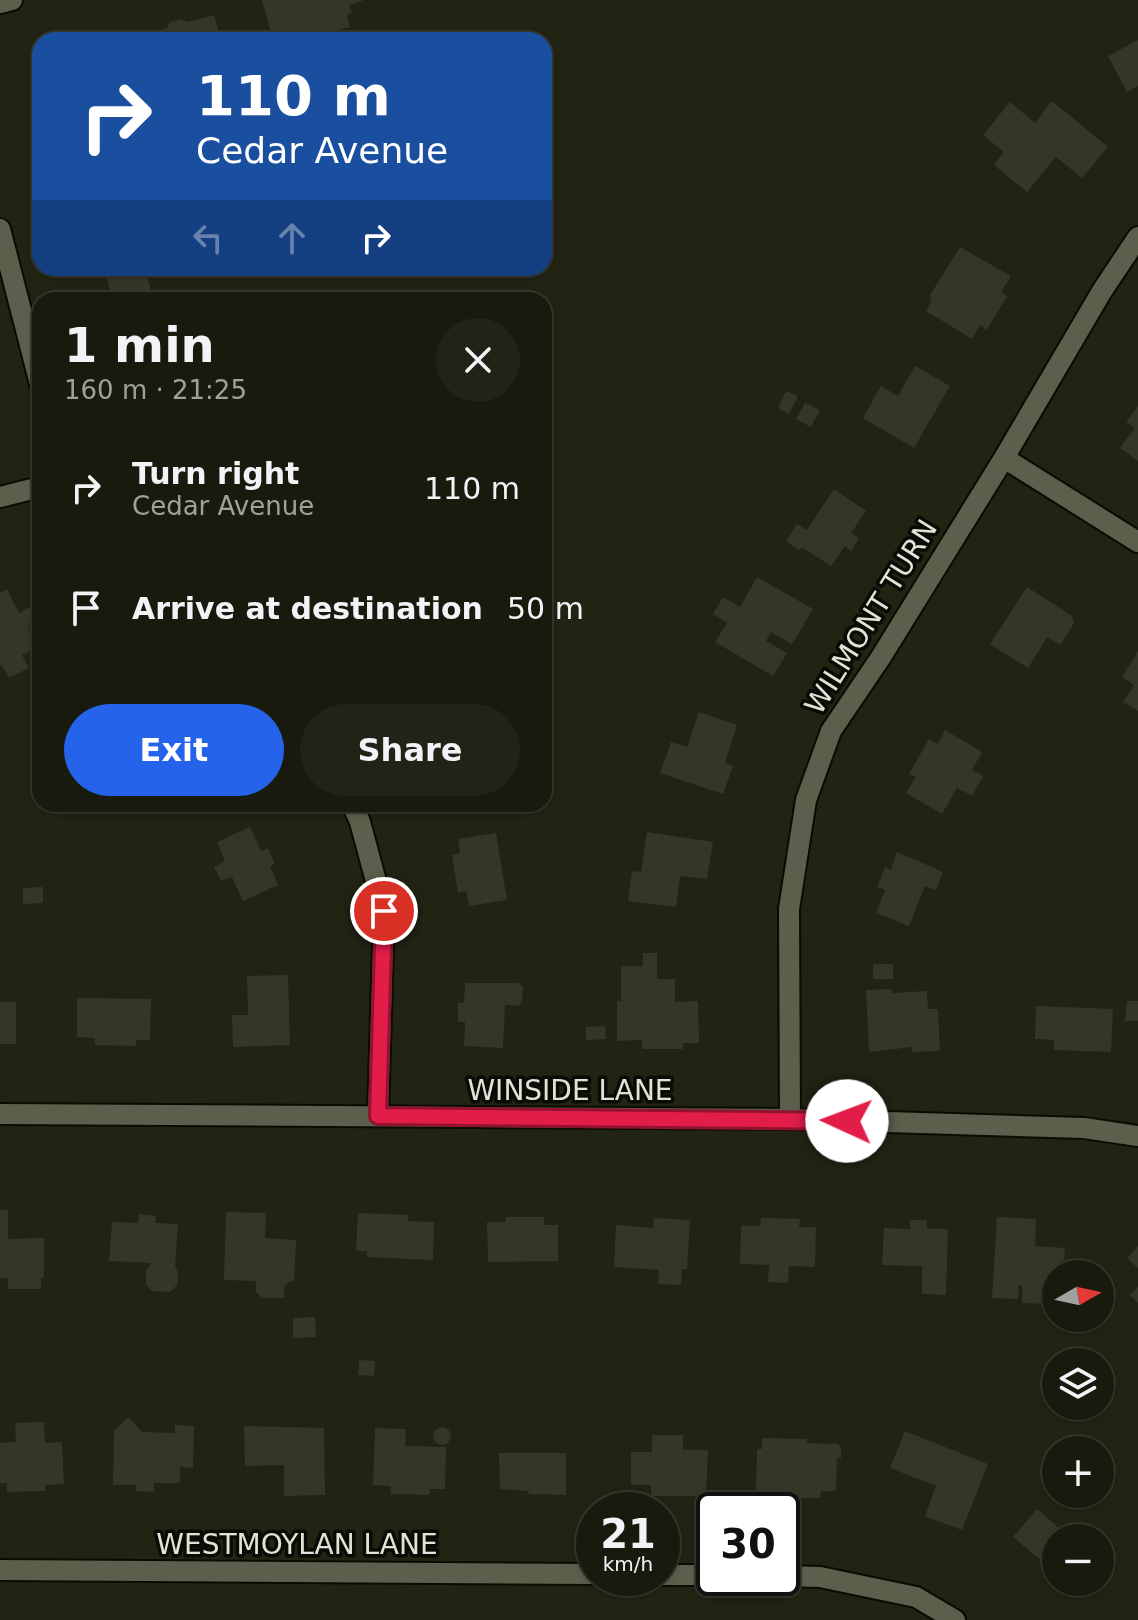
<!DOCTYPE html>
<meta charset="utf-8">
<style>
:root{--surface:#191a0e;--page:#222317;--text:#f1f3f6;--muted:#9fa19e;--line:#37382e;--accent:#2563eb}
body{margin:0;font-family:"DejaVu Sans",sans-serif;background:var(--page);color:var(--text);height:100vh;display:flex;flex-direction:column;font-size:30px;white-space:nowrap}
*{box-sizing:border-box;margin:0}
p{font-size:26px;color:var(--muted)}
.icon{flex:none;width:44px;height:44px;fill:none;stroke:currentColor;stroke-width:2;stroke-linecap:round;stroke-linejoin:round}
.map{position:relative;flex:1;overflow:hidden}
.drawer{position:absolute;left:32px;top:292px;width:520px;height:520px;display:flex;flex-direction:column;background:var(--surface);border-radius:24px;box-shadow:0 2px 6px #0004,0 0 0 2px var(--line)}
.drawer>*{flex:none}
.hud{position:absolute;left:32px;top:32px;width:520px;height:244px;border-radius:24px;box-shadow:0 2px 6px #0004,0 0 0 2px var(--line);background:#1a4fa0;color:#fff;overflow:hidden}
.needle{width:52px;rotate:81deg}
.buttons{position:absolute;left:1042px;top:1260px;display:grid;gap:16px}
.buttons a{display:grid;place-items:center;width:72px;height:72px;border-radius:50%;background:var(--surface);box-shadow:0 2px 6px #0004,0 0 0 2px var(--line);font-size:40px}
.speed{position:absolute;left:576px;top:1492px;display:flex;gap:16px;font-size:40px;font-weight:700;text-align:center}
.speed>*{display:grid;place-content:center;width:104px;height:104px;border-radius:50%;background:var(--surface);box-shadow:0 2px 6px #0004,0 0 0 2px var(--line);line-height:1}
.speed small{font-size:20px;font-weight:400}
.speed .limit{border:4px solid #111;border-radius:12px;background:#fff;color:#111}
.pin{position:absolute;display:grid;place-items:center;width:68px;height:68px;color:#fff;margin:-34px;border:4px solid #fff;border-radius:50%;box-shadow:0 2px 8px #0007}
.me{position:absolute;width:88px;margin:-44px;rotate:272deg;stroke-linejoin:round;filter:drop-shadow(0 0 6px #0008)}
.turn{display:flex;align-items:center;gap:28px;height:168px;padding:0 32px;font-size:36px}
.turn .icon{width:104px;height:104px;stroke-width:2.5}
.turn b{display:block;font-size:56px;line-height:68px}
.lanes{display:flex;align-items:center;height:76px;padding:0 32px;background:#0003;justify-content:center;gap:40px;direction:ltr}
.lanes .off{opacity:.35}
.round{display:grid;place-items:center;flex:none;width:84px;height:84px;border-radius:42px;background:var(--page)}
.summary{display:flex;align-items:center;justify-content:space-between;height:136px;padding:0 32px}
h1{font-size:48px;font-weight:700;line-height:60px}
.button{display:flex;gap:16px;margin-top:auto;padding:16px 32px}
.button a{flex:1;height:92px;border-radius:48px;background:var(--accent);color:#fff;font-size:32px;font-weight:700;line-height:92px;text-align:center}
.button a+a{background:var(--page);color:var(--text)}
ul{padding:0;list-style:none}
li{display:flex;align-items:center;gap:24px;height:120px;padding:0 32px}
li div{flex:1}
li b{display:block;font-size:30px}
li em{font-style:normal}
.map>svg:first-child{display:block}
.building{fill:#353726}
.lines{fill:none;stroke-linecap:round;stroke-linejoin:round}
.minor-casing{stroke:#0b0c01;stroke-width:24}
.minor{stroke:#5d5f4d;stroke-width:20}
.route-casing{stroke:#92132f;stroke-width:20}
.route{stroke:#e11d48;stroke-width:14}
.labels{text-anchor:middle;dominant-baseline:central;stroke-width:7;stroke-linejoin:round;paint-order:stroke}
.street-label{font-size:28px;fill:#e1e3d8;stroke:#0b0b05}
</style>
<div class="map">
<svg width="1138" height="1620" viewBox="0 0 1138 1620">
<rect width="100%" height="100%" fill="#212313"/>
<path class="building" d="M262,0h100v1l-13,4 3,8 -5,2 3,12 -22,6 2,7h-57z
M214,15l7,25h-69l-2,-7 17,-5 3,-6 11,-3 6,3z
M438,32l1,8h-22l-1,-4z
M1138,40v46l-11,6 -19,-36z
M1052,101l56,46 -26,31 -26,-21 -29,35 -33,-27 10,-13 -21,-17 27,-33 25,21z
M960,247l51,29 -10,16 6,4 -20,34 -7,-5 -8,14 -46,-28 5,-9 -1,-7z
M160,268v3l-13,4 6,25h-47l-2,-8 6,-2 -6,-21z
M915,366l35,20 -36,62 -51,-30 18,-32 17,10z
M786,391l12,5 -9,18 -11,-6z
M805,403l15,7 -9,17 -15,-8z
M1138,406v55l-18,-13 15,-20 -9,-6z
M834,489l32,22 -15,22 8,5 -8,13 -6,-5 -14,20 -29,-19 -3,3 -13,-9 11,-17 10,6z
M757,577l56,32 -21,35 -21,-12 -5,9 21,12 -14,23 -58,-34 12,-19 -14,-9 10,-17 17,10z
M1027,587l45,29 2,7 -14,22 -13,-8 -19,31 -38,-24z
M7,589l12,24 11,-6 7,14 -9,5 10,21 -16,8 7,13 -20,10 -7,-13 -2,1v-73z
M1138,651v60l-15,-9 11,-17 -12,-8z
M699,712l38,13 -12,38 8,3 -10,28 -63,-21 11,-31 16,5z
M945,730l37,22 -10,18 11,6 -11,20 -15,-8 -15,26 -36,-21 10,-16 -7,-3 20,-35 9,5z
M250,827l11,24 7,-3 7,16 -5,2 8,19 -35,16 -11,-24 -11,4 -7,-14 11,-6 -8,-19z
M647,832l66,10 -6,37 -27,-3 -4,31 -48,-6 4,-30 9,1z
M496,833l11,67 -38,6 -3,-15 -8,2 -6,-38 8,-2 -2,-14z
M897,852l46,20 -7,18 -11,-4 -16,40 -33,-13 9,-23 -8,-3 8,-20 6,3z
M43,887v16l-20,1v-16z
M643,953h14v26h18v23l23,-1 1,42h-16v6h-41v-9l-25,1v-40h4v-35h22z
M873,964h20v15h-20z
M288,975l2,70 -57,2 -1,-32h16l-1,-39z
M465,983h54l4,5 -1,14 -4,4 -13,-1 -2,43 -39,-2 1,-24h-7v-19h6z
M892,989v4l35,-2 1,18h10l2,42 -28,1v-5l-43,5 -3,-62z
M77,998l74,1 -1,41h-14v6l-41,-1v-7l-18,-1z
M1127,1001h11v20h-13z
M0,1002h16v42h-16z
M1036,1006l77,3 -2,43 -57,-2v-10l-19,-1z
M605,1026l1,13 -20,1v-13z
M0,1210h8v29l36,-1v40h-3v11h-33v-11h-8z
M226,1212l40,1 -1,25 31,2 -2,41h-4l-6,6v11h-22l-6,-6v-11l-32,-1z
M358,1213l50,2v6l26,1 -1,38 -66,-3v-6h-11z
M139,1214l17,2 -1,7 23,1 -3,41 3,8 -1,12 -7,7 -18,-1 -6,-6v-14l5,-8 -42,-2 3,-39 26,1z
M506,1217h38v8h14v36l-70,1 -1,-40h19z
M997,1217l39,2 -1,27 30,2 -2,26h-7v14h-5l-1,16 -28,-1v-18h-3l-1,14 -26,-1z
M654,1218l36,2 -3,49h-5l-1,16 -23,-1 1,-14 -45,-3 2,-42 37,3z
M761,1218l39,1 -1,8h17l-1,40 -26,-1 -1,17 -20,-1 1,-17 -29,-1 1,-38h19z
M910,1220h17v9h21l-2,66 -24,-1v-28l-40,-1 2,-37 26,1z
M1138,1246v22l-11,-10z
M1138,1287v16l-8,-8z
M315,1317l1,20 -23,1v-20z
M359,1360l16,1 -1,15 -16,-1z
M129,1417l13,15 33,1v-8l19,1 -1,42 -13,-1v16h-26v9l-18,-1v-6h-23l1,-55z
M44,1422l1,21 17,-1 2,42 -19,1v6l-38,1v-9h-7v-40l16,-1 -1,-19z
M244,1426l80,2 1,67 -41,1v-31l-39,1z
M433 1436a9 9 0 1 1 18 0a9 9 0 1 1-18 0Z
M375,1428l31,1 -1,17 41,1 -1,42h-15l-1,6 -38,-1v-8l-18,-1z
M905,1431l83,33 -26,66 -37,-14 11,-30 -46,-18z
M652,1435h31v15h25l-2,46h-55v-11h-20v-33h21z
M762,1438l45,1v4l31,1 3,5v9h-4l-1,33h-15l-1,7h-39v-7l-25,-1 1,-41h5z
M499,1453h67v42l-38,-1 1,-3 -29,-2z
M1037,1509l31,27 5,-7 11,9h-28v28l-4,4 -39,-33z
M1100,1553l10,8 -10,11z"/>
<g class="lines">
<defs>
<path id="minor" d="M0,3l12,-3
M0,229l40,155
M1004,458l134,84
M0,497l40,-10
M352,804l8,18 24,89 -6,205
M0,1114l790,5 294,9 54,8
M790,1119l-1,-210 17,-109 25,-69 50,-74 123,-199 98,-167 36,-54
M0,1570l594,4
M662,1575h52
M782,1576l38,1 96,20 39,23"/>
</defs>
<use href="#minor" class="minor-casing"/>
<use href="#minor" class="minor"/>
</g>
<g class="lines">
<defs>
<path id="route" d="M384,911l-6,205 469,5"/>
</defs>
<use href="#route" class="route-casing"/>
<use href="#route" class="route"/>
</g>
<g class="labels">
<g class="street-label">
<text transform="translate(871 617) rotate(-58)">WILMONT TURN</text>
<text x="570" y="1090">WINSIDE LANE</text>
<text x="297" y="1544">WESTMOYLAN LANE</text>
</g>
</g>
</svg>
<div class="buttons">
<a><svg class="needle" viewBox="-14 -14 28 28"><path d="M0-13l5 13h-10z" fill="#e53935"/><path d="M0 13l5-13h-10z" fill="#9fa19e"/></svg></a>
<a><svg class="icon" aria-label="layers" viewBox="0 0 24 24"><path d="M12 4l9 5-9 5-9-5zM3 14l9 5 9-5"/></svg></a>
<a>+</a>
<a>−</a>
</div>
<div class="speed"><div>21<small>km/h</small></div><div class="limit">30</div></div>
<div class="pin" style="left:384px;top:911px;background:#d93025"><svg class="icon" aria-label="arrive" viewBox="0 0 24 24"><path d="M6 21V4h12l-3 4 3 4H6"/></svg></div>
<svg class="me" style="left:847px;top:1121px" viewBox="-20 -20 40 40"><circle r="19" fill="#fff"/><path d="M0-13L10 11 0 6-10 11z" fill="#e11d48"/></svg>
<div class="hud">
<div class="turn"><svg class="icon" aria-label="right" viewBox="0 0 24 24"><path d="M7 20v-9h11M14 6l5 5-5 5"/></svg><div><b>110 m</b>Cedar Avenue</div></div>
<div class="lanes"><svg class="icon off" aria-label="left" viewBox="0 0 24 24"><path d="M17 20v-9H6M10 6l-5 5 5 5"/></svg><svg class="icon off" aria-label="ahead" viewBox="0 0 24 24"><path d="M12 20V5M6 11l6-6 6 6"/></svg><svg class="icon" aria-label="right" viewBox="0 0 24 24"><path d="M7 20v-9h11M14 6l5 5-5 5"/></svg></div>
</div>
<section class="drawer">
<div class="summary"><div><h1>1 min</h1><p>160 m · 21:25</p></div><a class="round"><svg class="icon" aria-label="close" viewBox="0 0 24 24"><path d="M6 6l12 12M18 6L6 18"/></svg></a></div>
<ul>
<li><svg class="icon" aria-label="right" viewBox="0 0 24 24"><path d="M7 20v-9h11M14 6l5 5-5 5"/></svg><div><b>Turn right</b><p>Cedar Avenue</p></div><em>110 m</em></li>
<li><svg class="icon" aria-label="arrive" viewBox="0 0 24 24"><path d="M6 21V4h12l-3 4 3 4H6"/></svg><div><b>Arrive at destination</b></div><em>50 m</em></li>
</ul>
<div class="button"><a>Exit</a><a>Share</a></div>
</section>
</div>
